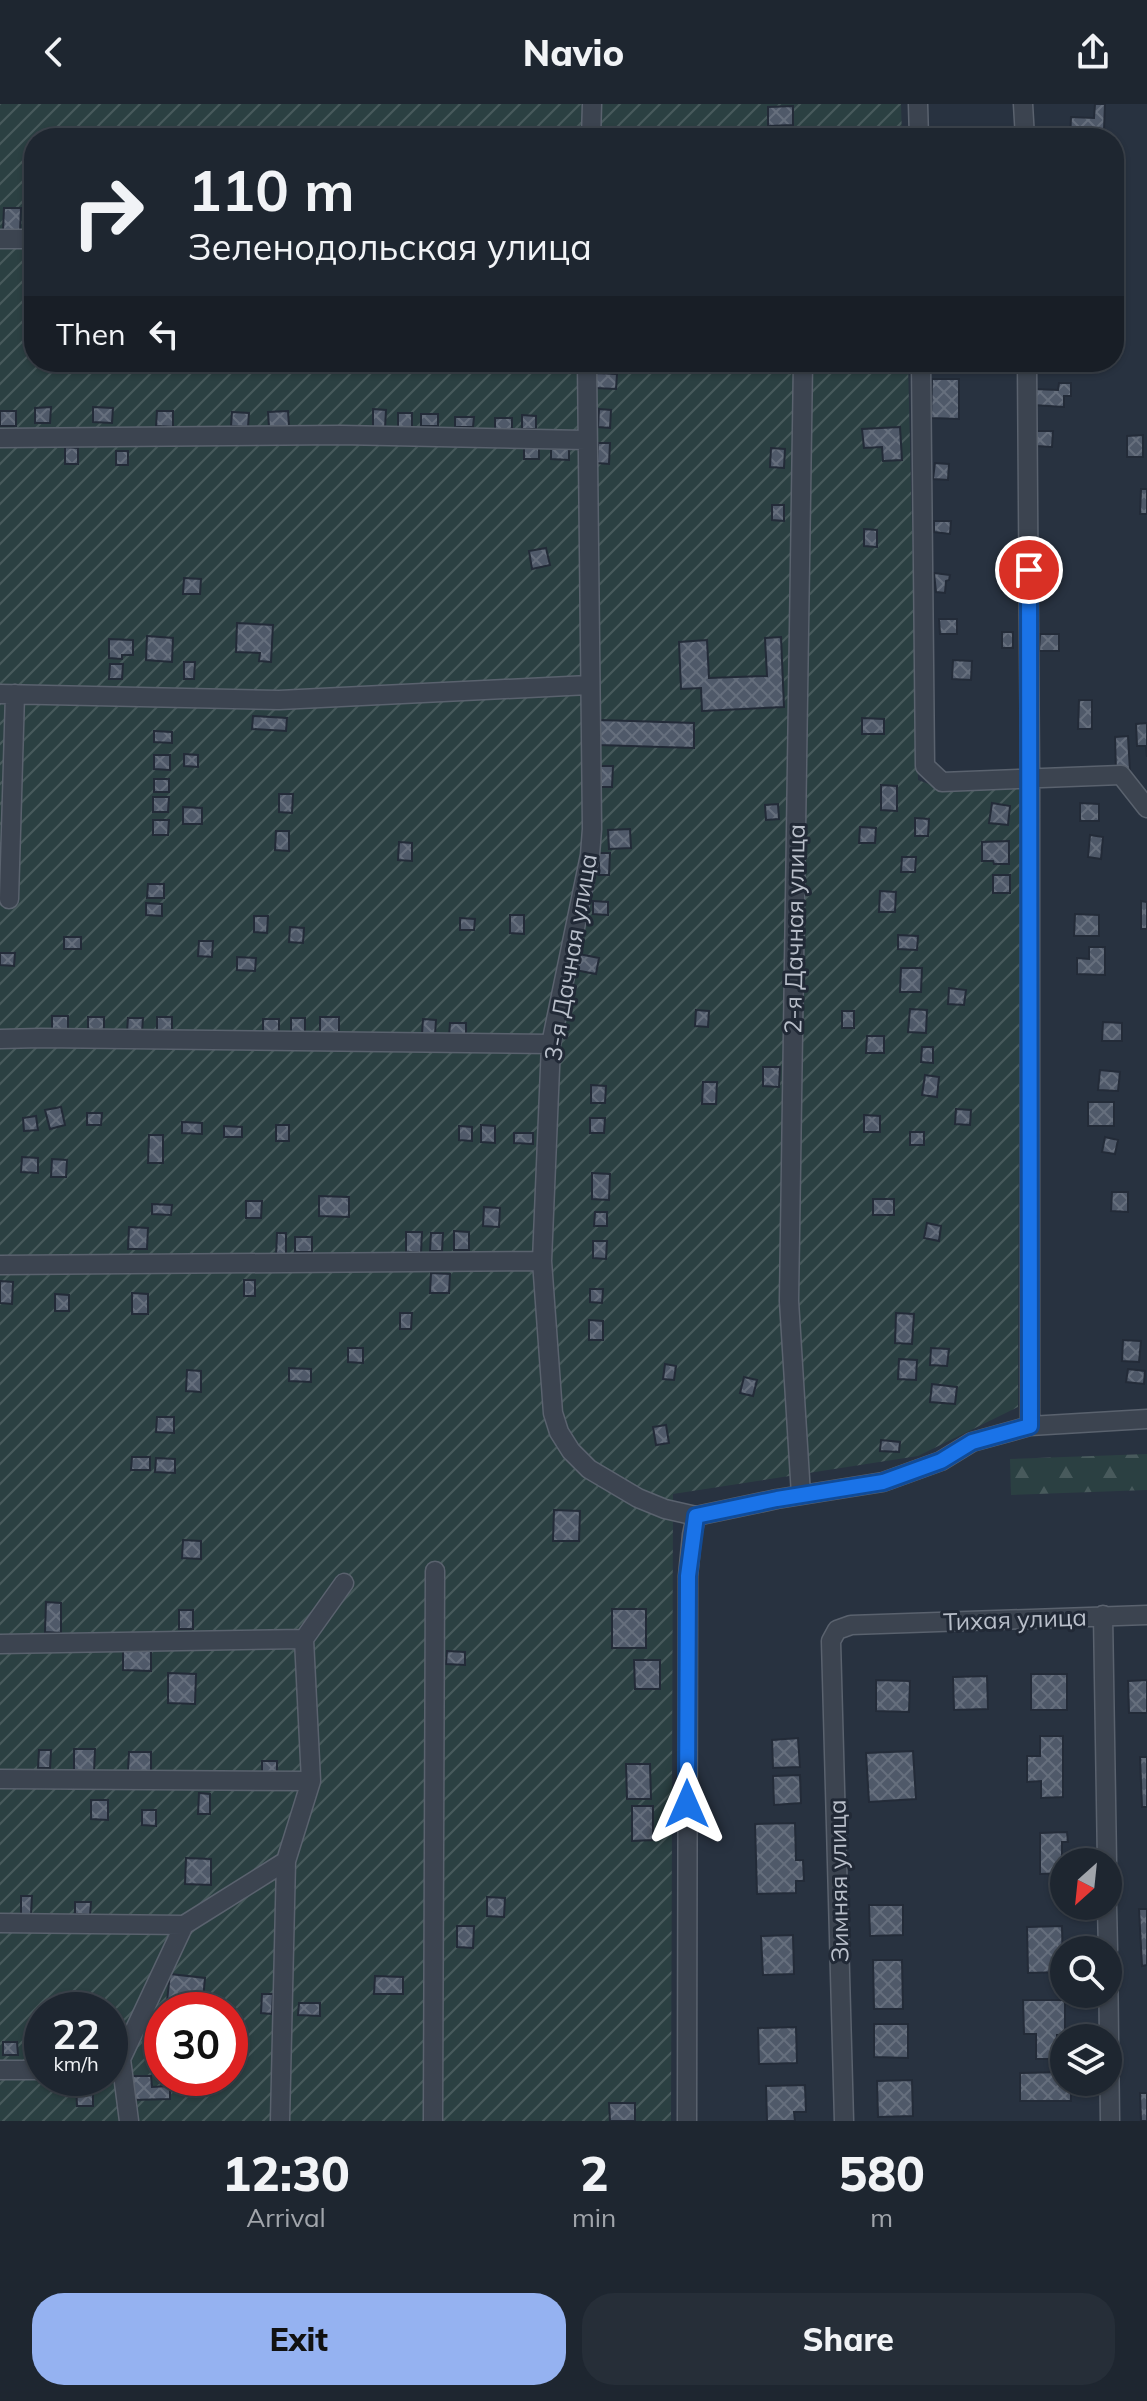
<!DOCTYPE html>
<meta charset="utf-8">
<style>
:root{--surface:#1e2630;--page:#262e38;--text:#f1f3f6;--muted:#a1a5ab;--line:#3c434c;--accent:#95b2f1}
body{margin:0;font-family:Mulish,sans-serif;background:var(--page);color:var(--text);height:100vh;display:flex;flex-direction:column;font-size:30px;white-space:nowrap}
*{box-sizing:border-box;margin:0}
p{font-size:26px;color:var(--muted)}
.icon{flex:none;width:44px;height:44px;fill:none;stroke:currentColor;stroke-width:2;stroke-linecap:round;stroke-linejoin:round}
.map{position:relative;height:2017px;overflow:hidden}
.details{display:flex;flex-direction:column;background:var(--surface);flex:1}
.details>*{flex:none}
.top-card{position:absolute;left:24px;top:24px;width:1100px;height:244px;border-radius:32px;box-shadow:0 2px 6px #0004,0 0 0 2px var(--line);background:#1e2630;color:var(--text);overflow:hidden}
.needle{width:52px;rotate:207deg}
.fabs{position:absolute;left:1050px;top:1744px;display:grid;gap:16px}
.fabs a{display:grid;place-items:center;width:72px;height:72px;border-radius:50%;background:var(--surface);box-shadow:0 2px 6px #0004,0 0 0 2px var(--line);font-size:40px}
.speed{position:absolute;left:24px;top:1888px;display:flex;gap:16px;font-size:40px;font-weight:700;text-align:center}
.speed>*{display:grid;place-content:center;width:104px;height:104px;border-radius:50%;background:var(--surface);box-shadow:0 2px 6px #0004,0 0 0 2px var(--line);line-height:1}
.speed small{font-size:20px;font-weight:400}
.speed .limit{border:12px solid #d22;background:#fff;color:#111}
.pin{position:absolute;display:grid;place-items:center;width:68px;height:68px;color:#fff;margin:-34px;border:4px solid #fff;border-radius:50%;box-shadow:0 2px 8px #0007}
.me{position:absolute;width:88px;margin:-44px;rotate:0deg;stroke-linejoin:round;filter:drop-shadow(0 0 6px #0008)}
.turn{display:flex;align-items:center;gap:28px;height:168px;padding:0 32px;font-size:36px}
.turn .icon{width:104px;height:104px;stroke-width:2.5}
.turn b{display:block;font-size:56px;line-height:68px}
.then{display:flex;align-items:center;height:76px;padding:0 32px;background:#0003;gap:16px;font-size:30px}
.eta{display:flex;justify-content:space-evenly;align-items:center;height:136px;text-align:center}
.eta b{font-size:48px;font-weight:800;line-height:56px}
.cta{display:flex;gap:16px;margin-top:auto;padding:16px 32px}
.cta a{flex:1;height:92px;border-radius:32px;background:var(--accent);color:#111;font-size:32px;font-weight:800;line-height:92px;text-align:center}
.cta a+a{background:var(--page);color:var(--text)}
header{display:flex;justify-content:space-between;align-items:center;height:104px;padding:0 32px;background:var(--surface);font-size:36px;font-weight:800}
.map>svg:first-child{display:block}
.forest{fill:url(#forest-firs)}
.garden{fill:url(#garden-furrows);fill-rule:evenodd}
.building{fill:url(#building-cross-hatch);stroke:#232b38;stroke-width:2}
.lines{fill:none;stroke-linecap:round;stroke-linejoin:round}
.street-casing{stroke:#5a626e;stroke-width:21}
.street{stroke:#3c4450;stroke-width:18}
.route-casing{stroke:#114b97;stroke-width:20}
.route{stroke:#1a73e8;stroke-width:14}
.labels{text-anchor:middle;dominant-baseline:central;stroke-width:6;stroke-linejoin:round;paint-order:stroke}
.street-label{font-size:24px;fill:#b9bfca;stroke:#212936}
</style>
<header><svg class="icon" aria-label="back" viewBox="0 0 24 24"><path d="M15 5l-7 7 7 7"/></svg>Navio<svg class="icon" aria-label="share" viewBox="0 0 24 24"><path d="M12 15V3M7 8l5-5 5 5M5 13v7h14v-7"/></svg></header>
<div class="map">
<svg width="1147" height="2017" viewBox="0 0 1147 2017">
<defs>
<pattern id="forest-firs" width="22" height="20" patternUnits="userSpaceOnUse" patternTransform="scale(2)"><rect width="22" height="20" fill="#2b4042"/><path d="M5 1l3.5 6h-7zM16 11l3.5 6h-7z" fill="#485a5c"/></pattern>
<pattern id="garden-furrows" width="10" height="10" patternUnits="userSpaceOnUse" patternTransform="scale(2)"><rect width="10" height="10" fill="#2b4042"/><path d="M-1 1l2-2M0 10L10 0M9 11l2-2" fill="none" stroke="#485a5c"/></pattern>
<pattern id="building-cross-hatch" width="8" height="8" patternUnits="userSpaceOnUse" patternTransform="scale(2)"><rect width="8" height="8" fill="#4f5969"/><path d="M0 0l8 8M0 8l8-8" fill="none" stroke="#666f7d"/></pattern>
</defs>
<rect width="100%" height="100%" fill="#283240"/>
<path class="forest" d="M1147,1350v36l-136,5 -1,-36z"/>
<path class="garden" d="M0,0h901l1,34h-868v224h874l10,418 24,9h78l-2,618 -100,49 -245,38 -2,627h-671zM42,1906h68v68h-68zM162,1906h68v68h-68z"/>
<path class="building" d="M1095,0h10l-1,27h-12v7h-22l1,-21 23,1z
M793,2v19l-25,1v-19z
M4,104h17l-1,24 -17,-1z
M596,269l21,1 -1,15 -21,-1z
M932,275h27v40l-28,-1z
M1059,279h12v13h-7v11l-31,-2 1,-16 24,1z
M51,303l-1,16h-15v-15z
M93,303l20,1 -1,15 -19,-1z
M373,305l13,1 -1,18h-12z
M599,305l12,1 -1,18 -12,-1z
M0,307h16v15h-16z
M157,307h16v16l-17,-1z
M288,307l1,15 -20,1 -1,-15z
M232,308l17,1 -1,14 -17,-1z
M398,309h14v14h-14z
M421,310h17v12h-17z
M522,311l14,1v13h-14z
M455,313h19l-1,10h-18z
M495,314h17v11h-17z
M900,323l2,33 -19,1 -1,-14 -18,1 -2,-19z
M1037,327h16l-1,16 -16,-1z
M1143,331v22h-16v-21z
M598,339h12l-1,21 -12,-1z
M524,342h15v13h-15z
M65,343l13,1v16h-13z
M771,344l14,1 -1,19 -14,-1z
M551,345h18v11l-18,-1z
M116,347h12v14h-12z
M935,359l14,1 -1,16 -15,-1z
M1141,385h6v25h-7z
M772,401h12v16l-12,-1z
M934,417h17l-1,13 -16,-2z
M864,425l13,1v17l-13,-1z
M546,444l4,17 -18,4 -3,-18z
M934,469l16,2 -1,5 -3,1 -1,12 -9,-1z
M184,474l17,1 -1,15h-17z
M1002,474h14v14h-14z
M939,515h18v15h-17z
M237,519l36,2 -2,37 -12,-1 1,-8 -24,-1z
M1002,528h11v16h-11z
M1040,530h19v17h-20z
M147,532l26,2 -1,24 -26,-2z
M781,533l3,70 -82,4 -1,-23 -20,1 -2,-47 28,-2 2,38 58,-2 -2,-38z
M109,535l24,1v15h-11v4l-13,-1z
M953,556l19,1 -1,19 -19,-1z
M184,558h11l-1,17h-10z
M110,560h13l-1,15h-13z
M1079,596h13v29h-14z
M253,612l34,2 -1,13 -34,-2z
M862,614l22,1v15h-22z
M600,616l94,3v25l-95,-3z
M1147,619v34l-1,-11h-9l-1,-22z
M154,627l18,1v11l-18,-1z
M1128,632l2,35 -14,1 -1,-35z
M184,650l14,1v12l-14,-1z
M154,651h16v15l-16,-1z
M599,662h14l-1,21h-13z
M154,675h15v13h-15z
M881,681l16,1v25l-16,-1z
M279,690h14l-1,19 -13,-1z
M153,693h16l-1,15h-15z
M992,699l18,3 -2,19 -19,-2z
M1080,699l19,1v17h-19z
M778,700l1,15 -13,1 -1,-15z
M183,703l19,1v16h-19z
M915,714l14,1 -1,17h-13z
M153,716h16l-1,15h-15z
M860,723l16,1 -1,15h-16z
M630,725l1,19 -22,1 -1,-19z
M276,727h13v20l-14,-1z
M1090,731l13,2 -2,22 -13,-2z
M1009,737v23h-15l-1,-3h-11v-19z
M399,738l13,1v18l-14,-1z
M599,749h11l-1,22h-10z
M902,753h14l-1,15h-14z
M993,771h17v18h-17z
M148,780h16v14h-17z
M880,787l16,1 -1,20h-16z
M593,797l15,1v13l-15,-1z
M1141,797l6,1v27h-6z
M146,799l16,1v12l-16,-1z
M1075,810l24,1v21h-25z
M510,811h14v19l-14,-1z
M254,812h14l-1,17 -13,-1z
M460,814l15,1 -1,11h-14z
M290,823l14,1 -1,15 -14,-1z
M898,831l20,1 -1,14 -19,-1z
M64,833h17v12h-17z
M199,837h14l-1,16 -14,-1z
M1089,843h16v28l-28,-1v-16l12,1z
M0,849h15l-1,13 -14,-1z
M579,850l20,4 -3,16 -21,-4z
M237,853l19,1 -1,13 -18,-1z
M901,864h21l-1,24h-21z
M949,884l17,2 -2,15 -16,-1z
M910,905l17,1 -1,23 -18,-1z
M696,906l13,1 -1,16 -13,-1z
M842,907h12v17h-12z
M52,912h16v18l-16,-1z
M88,913h16v16l-16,-1z
M157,913h15v14h-15z
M320,913h19v18h-19z
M128,914h15l-1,15 -15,-1z
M291,914h14v16h-14z
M263,915h16v14l-16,-1z
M423,915l13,1 -1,15 -13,-1z
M1103,918l19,1v18h-20z
M450,919h16v14h-17z
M867,932h17v17h-18z
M922,943h11v16l-12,-1z
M763,963h17l-1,20 -16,-1z
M1100,966l20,2 -2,19 -20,-1z
M925,971l14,2 -2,20 -15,-2z
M703,978h14l-1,22h-14z
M591,981l15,1 -1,17h-14z
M1088,998h26v24h-26z
M61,1003l4,18 -15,4 -5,-19z
M956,1005l15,1 -1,15 -15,-1z
M87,1009h15l-1,12h-14z
M864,1011l16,1v16h-16z
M36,1012l2,14 -14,1 -1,-13z
M590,1014h15l-1,15h-14z
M182,1018l20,1v11l-20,-1z
M276,1021h13v16h-13z
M481,1021l14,1v17l-14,-1z
M224,1022l18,1v10h-18z
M459,1022l13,1v14l-13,-1z
M910,1028h14v13h-14z
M514,1029h19v11l-19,-1z
M149,1031h14v28h-15z
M1105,1033l13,3 -3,14 -13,-2z
M22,1053l16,1v15l-17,-1z
M52,1055l15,1 -1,17h-15z
M592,1069l18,1 -1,26 -17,-1z
M1112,1088h16v20l-17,-1z
M319,1092l30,1v20l-30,-1z
M873,1095h21v16h-21z
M246,1097h16l-1,17h-15z
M152,1100l20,1 -1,10 -19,-1z
M484,1103l16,1 -1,19 -16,-1z
M595,1108h12v14h-13z
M927,1119l14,3 -2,15 -15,-3z
M129,1123l19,1 -1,21h-19z
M454,1127l15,1v18h-15z
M406,1128h16l-1,21 -15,-1z
M277,1129h9v24h-10z
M431,1129h12l-1,18h-12z
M295,1133h17v15h-17z
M593,1137h14l-1,18 -13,-1z
M431,1169l19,1 -1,19h-19z
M244,1176h11v16h-11z
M0,1177l13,1 -1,22 -12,-1z
M590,1185h13l-1,14 -12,-1z
M132,1189l16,1v20h-16z
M55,1190l14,1v16h-14z
M400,1209h12l-1,16h-11z
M896,1209l18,1 -2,30 -17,-1z
M589,1216l14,1v19h-14z
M1123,1236l18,1 -2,21 -17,-1z
M348,1244h15v15l-15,-1z
M931,1244l18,1 -2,17 -17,-1z
M899,1255l18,1 -1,20 -18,-1z
M665,1260l11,2 -2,14 -11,-1z
M289,1264l22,1v13l-22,-1z
M1128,1265l17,2 -1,13 -18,-2z
M187,1266l14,1v21l-15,-1z
M744,1273l13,3 -4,16 -13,-3z
M932,1280l25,3 -2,17 -25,-2z
M157,1313h17v16l-18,-1z
M666,1321l3,18 -13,2 -3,-18z
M881,1336l19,2 -1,10 -19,-1z
M132,1353h18v13h-19z
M156,1354l19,1v14l-20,-1z
M554,1406l26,1 -1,30h-26z
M183,1436l18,1v18l-19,-1z
M46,1498l15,1v30l-16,-1z
M612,1505h34v39h-34z
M179,1506h14v19h-14z
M123,1543l28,1v23l-28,-1z
M447,1547l18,1v13l-19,-1z
M634,1556h26v29h-25z
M168,1569l28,1 -1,30 -27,-1z
M1031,1570h36v36h-36z
M987,1572l1,33 -34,1 -1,-33z
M876,1576l34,1 -1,31 -33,-1z
M1147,1576v33h-18l-1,-32z
M1040,1632h23v61l-22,1v-17l-14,1v-26h13z
M798,1634l2,29 -27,1 -1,-28z
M74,1645h21l-1,23 -20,-1z
M39,1646h12l-1,18h-12z
M913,1647l3,48 -47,3 -3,-49z
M129,1648h22v20l-23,-1z
M1140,1653h7v50h-5z
M262,1657h15v14h-15z
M626,1660h24l1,35h-24z
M800,1671l1,28 -27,2 -1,-29z
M199,1689l11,1v20h-12z
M91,1696h17v20l-17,-1z
M632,1702h21v34l-21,1z
M142,1706h14v16l-14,-1z
M795,1719l1,37h7l1,21h-8v12l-39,1 -2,-70z
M1067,1728l1,10h-6v20h6h-4v11l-24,1v-41z
M186,1754l25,1v26l-26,-1z
M21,1792h11l-1,18h-10z
M487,1793l18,1 -1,19 -17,-1z
M75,1798h16l-1,13 -15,-1z
M869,1801h34v30l-33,1z
M1139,1805h8v56l-5,1z
M457,1822h17l-1,22 -16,-1z
M1062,1822l1,46 -35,1 -1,-46z
M793,1831l1,39 -31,1 -2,-39z
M873,1856h29l1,49h-29z
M170,1870l35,4 -3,32h-36z
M375,1872l28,1v17h-29z
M262,1890h11l-1,20 -11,-1z
M1023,1896h42v35h-8l1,24h-22v-25h-12z
M299,1899h21v13l-22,-1z
M874,1920h34v34l-34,-1z
M796,1923l1,36 -38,1 -1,-36z
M3,1938h14l1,13h-15z
M1064,1968v10h7v19h-51v-28z
M130,1972h21l1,11 18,-1v13l-39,1z
M912,1976l1,36 -35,1 -1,-36z
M76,1979h17v23h-16z
M805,1981l1,27h-12l1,9h-28l-1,-35z
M1140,1989h7v28h-6z
M609,1999h26v18h-25z"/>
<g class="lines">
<defs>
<path id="street" d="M918,0l1,34
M1023,0l2,34
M591,34l1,-34
M0,135h34
M587,258l5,467 -2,26 -39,189 -9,217 11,152 6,19 12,19 18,18 49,29 27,11 31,7
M921,258l4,404 17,16 179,-7 26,33
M1027,258l3,416v648
M0,334l341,-3 245,5
M0,590l279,6 310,-15
M9,795l6,-205
M0,935l41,-1 510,6
M0,1161l542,-4
M801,1391l-12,-194 14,-939
M1103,1511l4,247
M0,1540l304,-5
M0,1675l311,2
M1107,1802l1,44
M0,1819l184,2
M1108,1851l2,166
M0,1966h42
M129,2017l-8,-62 63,-134 102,-64 25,-80 -7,-142 40,-56
M280,2017l6,-260
M433,2017l2,-550
M687,2017l1,-545 4,-41 4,-19 81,-17 106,-17 58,-21 31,-19 58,-16 117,-7
M844,2017l-13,-480 6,-11 14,-5 296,-10"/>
</defs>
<use href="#street" class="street-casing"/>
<use href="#street" class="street"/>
</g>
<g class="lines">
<defs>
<path id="route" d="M687,1700l1,-228 8,-60 81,-17 106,-17 58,-21 31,-19 58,-16 -1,-856"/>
</defs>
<use href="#route" class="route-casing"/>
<use href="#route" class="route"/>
</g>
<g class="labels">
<g class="street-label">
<text transform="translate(794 825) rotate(-89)">2-я Дачная улица</text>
<text transform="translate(570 853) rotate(-80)">3-я Дачная улица</text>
<text transform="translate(1015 1515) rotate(-2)">Тихая улица</text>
<text transform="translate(838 1777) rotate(-91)">Зимняя улица</text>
</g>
</g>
</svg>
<div class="fabs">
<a><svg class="needle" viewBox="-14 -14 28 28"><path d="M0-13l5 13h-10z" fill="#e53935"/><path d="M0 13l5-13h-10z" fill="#a1a5ab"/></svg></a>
<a><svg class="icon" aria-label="search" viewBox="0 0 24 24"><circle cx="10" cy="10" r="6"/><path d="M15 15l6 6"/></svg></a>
<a><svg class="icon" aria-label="layers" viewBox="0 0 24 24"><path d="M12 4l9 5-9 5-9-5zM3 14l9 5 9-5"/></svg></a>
</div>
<div class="speed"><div>22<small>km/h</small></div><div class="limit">30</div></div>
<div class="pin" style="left:1029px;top:466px;background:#d93025"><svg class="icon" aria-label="arrive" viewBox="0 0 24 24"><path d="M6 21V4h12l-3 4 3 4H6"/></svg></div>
<svg class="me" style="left:687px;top:1700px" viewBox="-20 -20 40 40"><path d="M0-17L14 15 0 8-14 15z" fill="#1a73e8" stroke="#fff" stroke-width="4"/></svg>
<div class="top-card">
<div class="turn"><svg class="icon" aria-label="right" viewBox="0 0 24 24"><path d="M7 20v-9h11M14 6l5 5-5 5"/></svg><div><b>110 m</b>Зеленодольская улица</div></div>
<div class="then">Then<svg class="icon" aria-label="left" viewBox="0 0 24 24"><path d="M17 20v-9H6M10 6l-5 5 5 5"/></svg></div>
</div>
</div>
<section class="details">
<div class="eta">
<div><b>12:30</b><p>Arrival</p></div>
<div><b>2</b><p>min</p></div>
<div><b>580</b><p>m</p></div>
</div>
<div class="cta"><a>Exit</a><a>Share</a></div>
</section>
